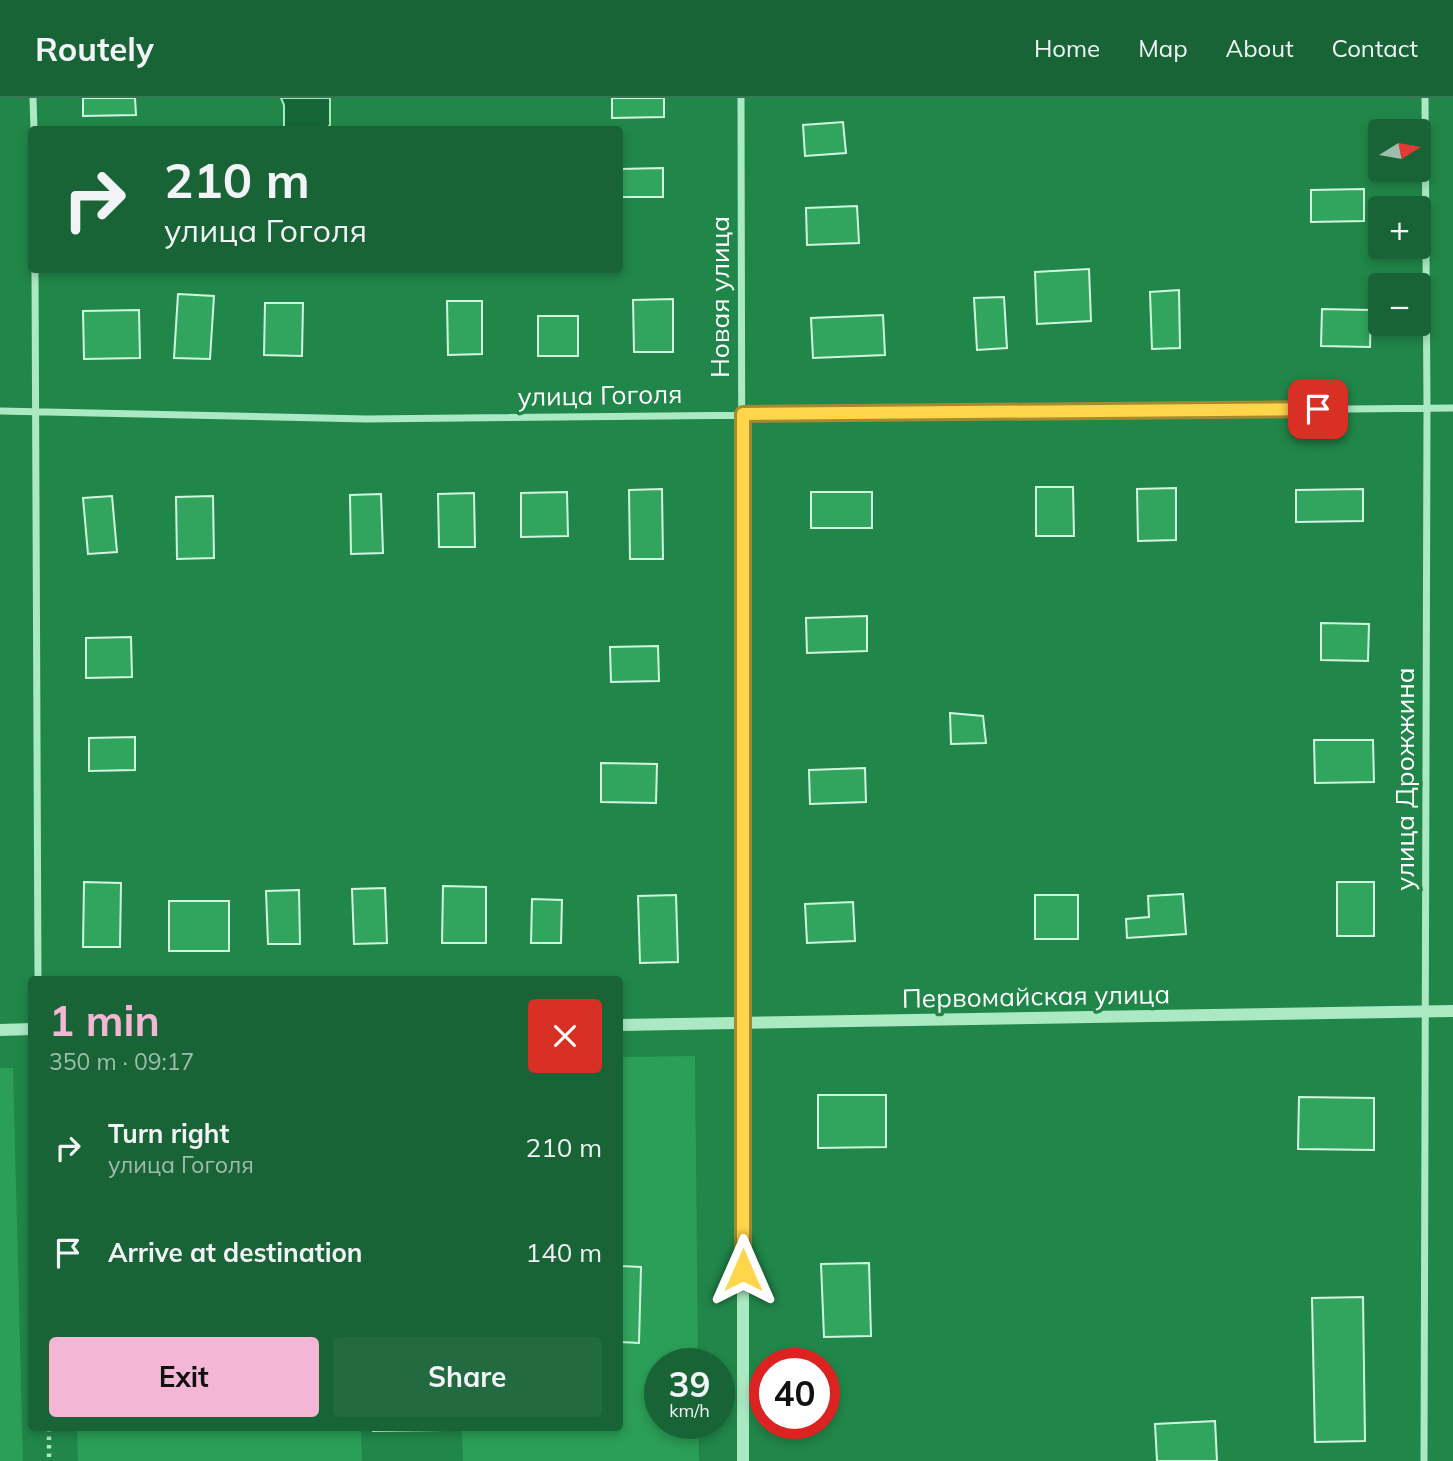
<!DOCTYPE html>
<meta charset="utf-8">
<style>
:root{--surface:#196437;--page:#226a3f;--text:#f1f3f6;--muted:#9fbdad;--line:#377852;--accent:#f3b7d5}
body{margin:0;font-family:Mulish,sans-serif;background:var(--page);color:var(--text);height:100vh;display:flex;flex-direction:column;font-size:26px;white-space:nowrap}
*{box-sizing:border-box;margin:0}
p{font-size:23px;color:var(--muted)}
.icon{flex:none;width:38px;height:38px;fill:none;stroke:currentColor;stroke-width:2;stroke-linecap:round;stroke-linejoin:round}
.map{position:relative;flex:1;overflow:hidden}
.drawer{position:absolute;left:28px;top:878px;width:595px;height:455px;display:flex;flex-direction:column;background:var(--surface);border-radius:7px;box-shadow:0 4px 10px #0003}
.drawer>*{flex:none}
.hud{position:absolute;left:28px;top:28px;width:595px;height:147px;border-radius:7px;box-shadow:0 4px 10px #0003;background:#196437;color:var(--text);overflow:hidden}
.needle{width:46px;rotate:79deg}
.tools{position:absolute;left:1368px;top:21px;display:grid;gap:14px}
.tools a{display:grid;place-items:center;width:63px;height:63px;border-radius:7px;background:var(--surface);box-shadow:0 4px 10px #0003;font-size:35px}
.speed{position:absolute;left:644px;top:1250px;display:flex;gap:14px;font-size:35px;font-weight:700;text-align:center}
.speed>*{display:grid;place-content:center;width:91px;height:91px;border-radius:50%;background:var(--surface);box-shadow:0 4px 10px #0003;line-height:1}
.speed small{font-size:18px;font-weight:400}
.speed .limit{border:10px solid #d22;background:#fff;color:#111}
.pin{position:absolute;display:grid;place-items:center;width:60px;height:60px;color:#fff;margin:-30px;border-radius:14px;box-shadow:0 4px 10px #0006}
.me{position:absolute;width:77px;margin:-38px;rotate:0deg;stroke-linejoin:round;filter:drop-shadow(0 0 5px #0008)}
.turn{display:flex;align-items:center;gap:24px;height:147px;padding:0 21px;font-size:32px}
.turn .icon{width:91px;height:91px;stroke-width:2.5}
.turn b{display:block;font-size:49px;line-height:60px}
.round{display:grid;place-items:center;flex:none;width:74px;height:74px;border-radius:7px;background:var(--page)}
.summary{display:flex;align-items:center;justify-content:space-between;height:119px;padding:0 21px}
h1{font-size:42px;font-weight:700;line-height:52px;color:var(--accent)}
.button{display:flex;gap:14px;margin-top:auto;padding:14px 21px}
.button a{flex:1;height:80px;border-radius:7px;background:var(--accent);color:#111;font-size:28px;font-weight:700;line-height:80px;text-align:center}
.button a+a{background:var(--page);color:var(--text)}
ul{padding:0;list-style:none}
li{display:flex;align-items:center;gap:21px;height:105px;padding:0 21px}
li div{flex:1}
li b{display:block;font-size:26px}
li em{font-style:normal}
header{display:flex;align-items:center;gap:42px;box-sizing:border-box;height:98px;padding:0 35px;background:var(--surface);border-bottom:2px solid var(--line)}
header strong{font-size:33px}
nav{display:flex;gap:38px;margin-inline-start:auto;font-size:24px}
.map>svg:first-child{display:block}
.green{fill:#2b9e57}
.water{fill:#176637;stroke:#9febbb;stroke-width:2}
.building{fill:#31a45d;stroke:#d0f7de;stroke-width:2}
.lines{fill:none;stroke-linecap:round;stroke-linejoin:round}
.path{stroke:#abe9c3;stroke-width:4.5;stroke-dasharray:3.5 5;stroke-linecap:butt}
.minor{stroke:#abe9c3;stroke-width:7}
.tertiary{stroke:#abe9c3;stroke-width:12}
.route-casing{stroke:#a68a30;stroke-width:18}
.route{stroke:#ffd54a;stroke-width:12}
.labels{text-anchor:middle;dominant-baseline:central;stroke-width:7;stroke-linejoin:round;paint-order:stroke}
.street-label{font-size:26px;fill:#fff;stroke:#218649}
</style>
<header>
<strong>Routely</strong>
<nav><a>Home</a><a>Map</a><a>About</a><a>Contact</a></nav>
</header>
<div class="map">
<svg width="1453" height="1363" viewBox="0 0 1453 1363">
<rect width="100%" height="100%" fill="#218649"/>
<path class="green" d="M695,958l3,307h-38v60h38l1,38h-236l-1,-33h158v-371z
M0,970h13l10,393h-23z
M77,1330h284l1,33h-284z"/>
<path class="water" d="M281,0h49v27l-4,4h-42v-24z"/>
<path class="building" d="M83,0h52l1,17 -53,1z
M612,0h52v19l-52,1z
M843,24l3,31 -41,3 -2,-31z
M663,70v29h-43v-28z
M1364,91v32l-53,1v-32z
M857,108l2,37 -52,2 -1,-37z
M1089,171l2,52 -54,3 -2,-52z
M1179,192l1,58 -28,1 -2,-57z
M178,196l36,2 -4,63 -36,-1z
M1004,199l3,51 -30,2 -3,-52z
M673,201v53h-39l-1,-52z
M447,203h35v53l-34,1z
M265,205h38l-1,53 -38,-1z
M1322,211l49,1 -1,37 -49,-1z
M139,212l1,48 -56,1 -1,-48z
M883,217l2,40 -72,3 -2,-40z
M538,218h40v40h-40z
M1036,389h37l1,49h-38z
M1176,390v52l-38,1 -1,-52z
M662,391l1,70h-33l-1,-69z
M1363,391v32l-67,1v-32z
M567,394l1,44 -47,1v-44z
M811,394h61v36h-61z
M474,395l1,54h-36l-1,-53z
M381,396l2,59 -32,1 -1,-59z
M112,398l5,56 -29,2 -5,-56z
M213,398l1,62 -37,1 -1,-62z
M867,518v35l-60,2 -1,-35z
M1321,525l48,1 -1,37 -47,-1z
M131,539l1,40 -46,1v-40z
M658,548l1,35 -48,1 -1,-35z
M950,615l33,3 3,27 -35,1z
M135,639v33l-46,1v-33z
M1314,642h59l1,42 -59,1z
M601,665l56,1 -1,39 -55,-1z
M865,670l1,34 -56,2 -1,-34z
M84,784l37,1 -1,64h-37z
M1337,784h37v54h-37z
M443,788l43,1v56h-44z
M385,790l2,55 -33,1 -2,-55z
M299,792l1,54h-32l-2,-53z
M1183,796l3,40 -59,4 -1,-19 23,-2 -1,-21z
M676,797l2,67 -38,1 -2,-67z
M1035,797h43v44h-43z
M532,801l30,1 -1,43h-30z
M169,803h60v50h-60z
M853,804l2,39 -48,2 -2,-39z
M818,997h68v52l-68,1z
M1299,999l75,1v52l-76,-1z
M869,1165l2,73 -47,1 -3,-73z
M620,1168l21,1 -2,76 -19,-1z
M1363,1199l2,144 -50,1 -3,-144z
M1215,1323l2,40h-60l-2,-37z
M373,1330h70v2l-70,1z"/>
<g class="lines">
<path class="path" d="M49,1330v33"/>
<path class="minor" d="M33,0l1,32
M741,0l2,926
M35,172l3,710
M0,313l366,8 1087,-11
M1424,1363l3,-1054 -2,-309"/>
<path class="tertiary" d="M743,926v437
M620,927l833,-14
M0,932l32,-1"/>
</g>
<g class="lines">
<defs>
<path id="route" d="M743,1172v-856l575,-5"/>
</defs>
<use href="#route" class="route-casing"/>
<use href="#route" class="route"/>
</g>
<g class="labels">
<g class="street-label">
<text transform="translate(719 199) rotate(-90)">Новая улица</text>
<text transform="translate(600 297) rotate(-1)">улица Гоголя</text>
<text transform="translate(1404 681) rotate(-90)">улица Дрожжина</text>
<text transform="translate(1036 898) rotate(-1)">Первомайская улица</text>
</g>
</g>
</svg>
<div class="tools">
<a><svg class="needle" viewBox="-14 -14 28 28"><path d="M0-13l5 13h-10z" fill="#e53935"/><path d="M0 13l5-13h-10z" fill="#9fbdad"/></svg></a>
<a>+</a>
<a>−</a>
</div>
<div class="speed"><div>39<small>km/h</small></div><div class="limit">40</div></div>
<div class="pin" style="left:1318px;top:311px;background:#d93025"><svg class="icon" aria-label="arrive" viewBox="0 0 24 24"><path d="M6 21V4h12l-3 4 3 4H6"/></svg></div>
<svg class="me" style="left:743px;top:1172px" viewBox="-20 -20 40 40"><path d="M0-17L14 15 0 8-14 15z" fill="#ffd54a" stroke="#fff" stroke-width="4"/></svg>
<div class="hud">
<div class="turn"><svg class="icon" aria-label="right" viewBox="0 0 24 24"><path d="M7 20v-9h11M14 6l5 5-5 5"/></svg><div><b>210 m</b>улица Гоголя</div></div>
</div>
<section class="drawer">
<div class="summary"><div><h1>1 min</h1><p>350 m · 09:17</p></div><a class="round" style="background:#d93025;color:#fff"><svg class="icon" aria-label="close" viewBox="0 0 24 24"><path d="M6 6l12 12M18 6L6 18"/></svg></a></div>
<ul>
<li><svg class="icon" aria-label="right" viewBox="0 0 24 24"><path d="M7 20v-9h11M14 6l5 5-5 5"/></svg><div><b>Turn right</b><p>улица Гоголя</p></div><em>210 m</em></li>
<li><svg class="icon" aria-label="arrive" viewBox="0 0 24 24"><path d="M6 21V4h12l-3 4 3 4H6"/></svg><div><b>Arrive at destination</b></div><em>140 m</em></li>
</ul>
<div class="button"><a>Exit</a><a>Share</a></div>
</section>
</div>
